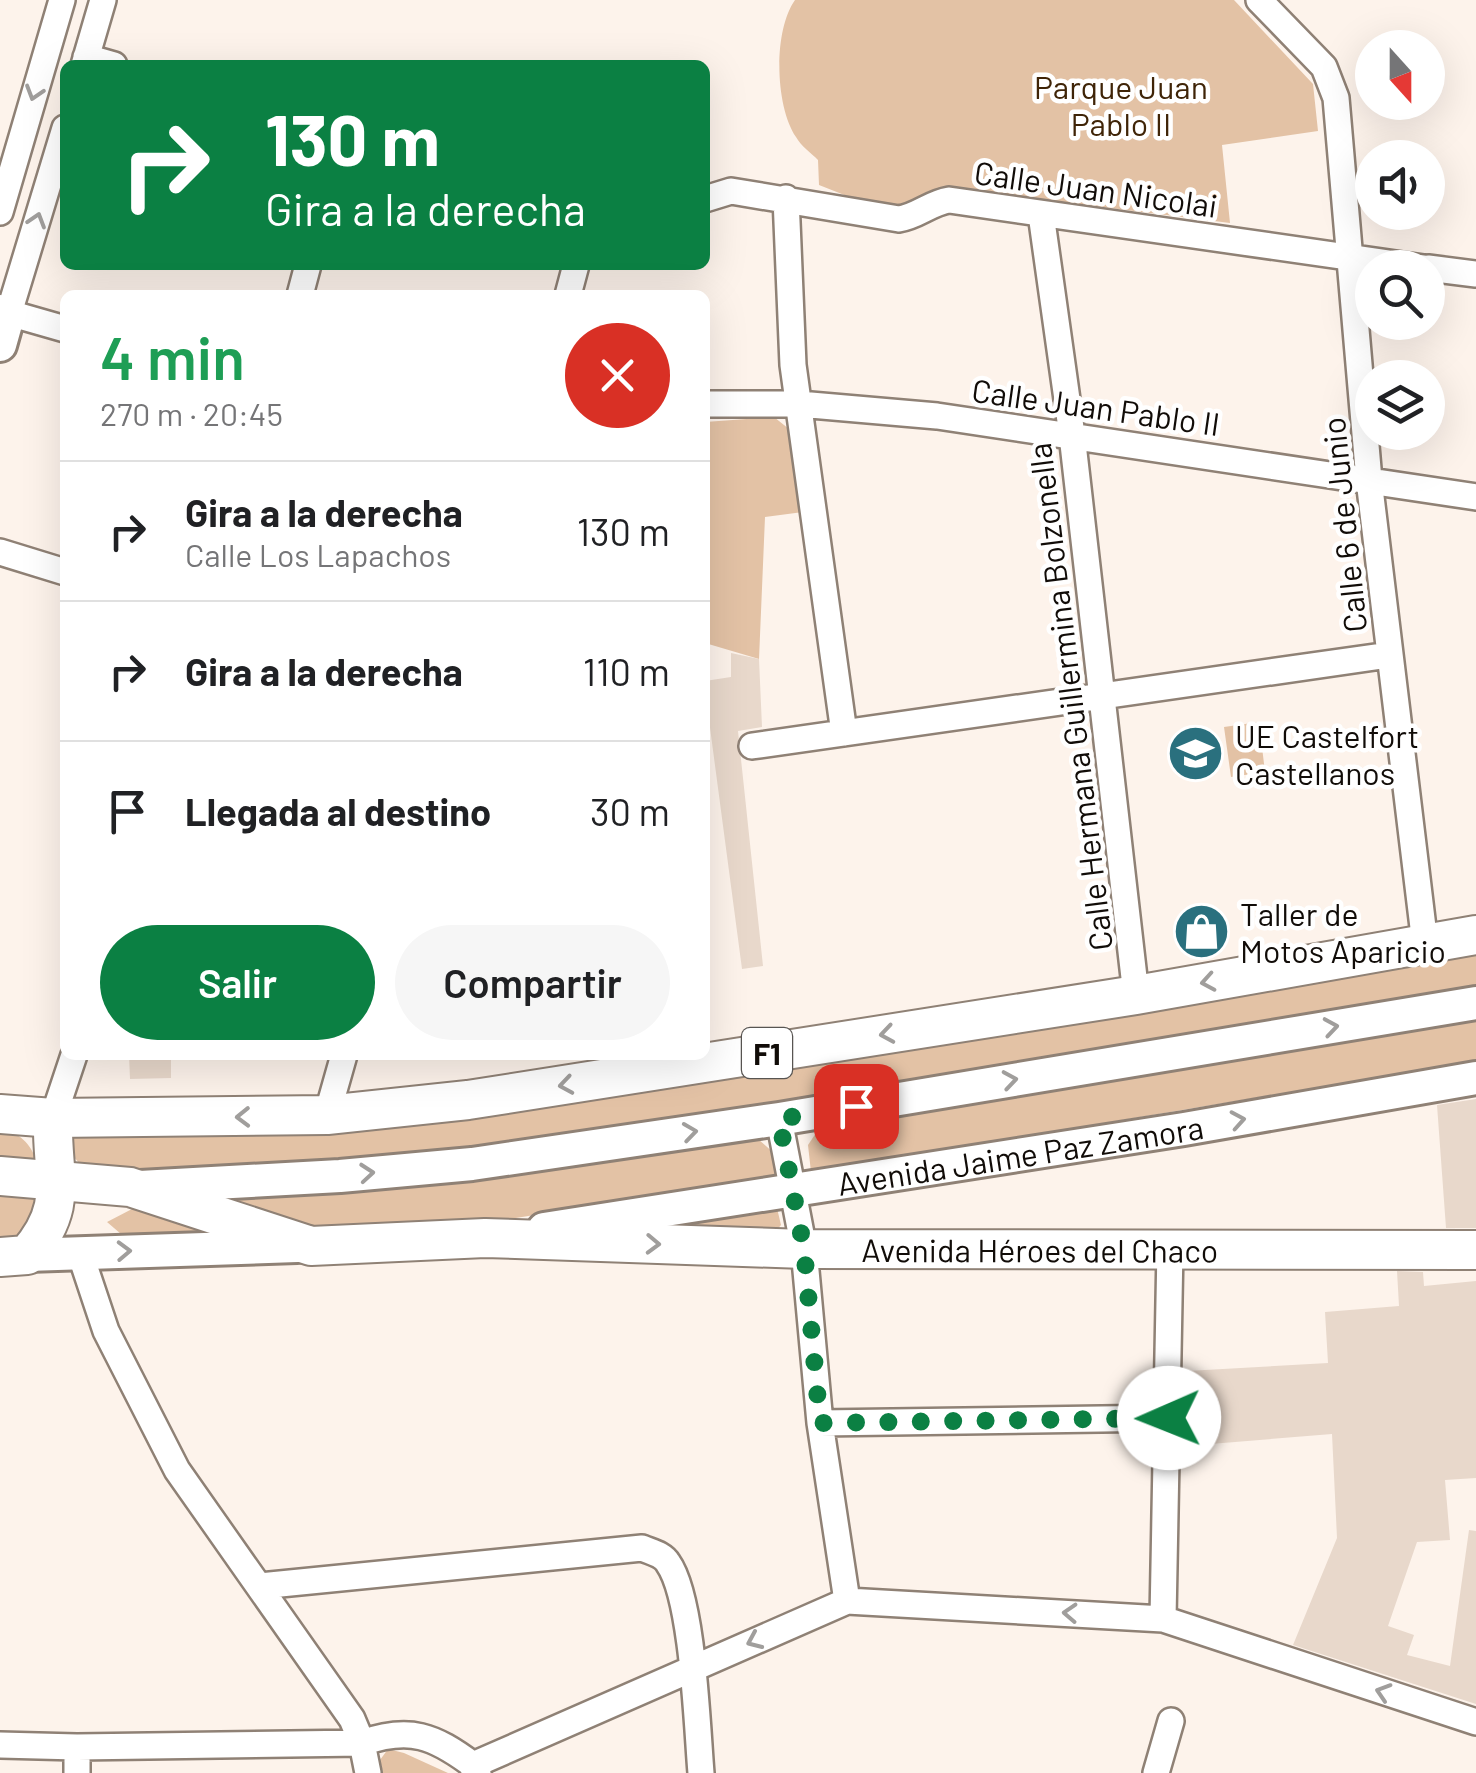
<!DOCTYPE html>
<html lang="es">
<meta charset="utf-8">
<style>
:root{--surface:#fff;--page:#f6f6f6;--text:#202124;--muted:#757577;--line:#e0e0e0;--accent:#0b8043}
body{margin:0;font-family:Barlow,sans-serif;background:var(--page);color:var(--text);height:100vh;display:flex;flex-direction:column;font-size:38px;white-space:nowrap}
*{box-sizing:border-box;margin:0}
p{font-size:32px;color:var(--muted)}
.icon{flex:none;width:55px;height:55px;fill:none;stroke:currentColor;stroke-width:2;stroke-linecap:round;stroke-linejoin:round}
.map{position:relative;flex:1;overflow:hidden}
.sheet{position:absolute;left:60px;top:290px;width:650px;height:770px;display:flex;flex-direction:column;background:var(--surface);border-radius:15px;box-shadow:0 10px 40px #0002}
.sheet>*{flex:none}
.guide{position:absolute;left:60px;top:60px;width:650px;height:210px;border-radius:15px;box-shadow:0 10px 40px #0002;background:#0b8043;color:#fff;overflow:hidden}
.needle{width:65px;rotate:159deg}
.tools{position:absolute;left:1355px;top:30px;display:grid;gap:20px}
.tools a{display:grid;place-items:center;width:90px;height:90px;border-radius:50%;background:var(--surface);box-shadow:0 10px 40px #0002;font-size:50px}
.pin{position:absolute;display:grid;place-items:center;width:85px;height:85px;color:#fff;margin:-42px;border-radius:20px;box-shadow:0 5px 15px #0006}
.me{position:absolute;width:110px;margin:-55px;rotate:269deg;stroke-linejoin:round;filter:drop-shadow(0 0 8px #0008)}
.turn{display:flex;align-items:center;gap:35px;height:210px;padding:0 40px;font-size:45px}
.turn .icon{width:130px;height:130px;stroke-width:2.5}
.turn b{display:block;font-size:70px;line-height:85px}
.round{display:grid;place-items:center;flex:none;width:105px;height:105px;border-radius:52px;background:var(--page)}
.head{display:flex;align-items:center;justify-content:space-between;height:170px;padding:0 40px}
h1{font-size:60px;font-weight:600;line-height:75px;color:#1e9e55}
.button{display:flex;gap:20px;margin-top:auto;padding:20px 40px}
.button a{flex:1;height:115px;border-radius:60px;background:var(--accent);color:#fff;font-size:40px;font-weight:600;line-height:115px;text-align:center}
.button a+a{background:var(--page);color:var(--text)}
ul{padding:0;list-style:none}
li{display:flex;align-items:center;gap:30px;height:140px;padding:0 40px;border-top:2px solid var(--line)}
li div{flex:1}
li b{display:block;font-size:38px}
li em{font-style:normal}
.map>svg:first-child{display:block}
.green{fill:#e3c2a5}
.building{fill:#e8d8cb}
.lines{fill:none;stroke-linecap:round;stroke-linejoin:round}
.minor-casing{stroke:#8f8175;stroke-width:30}
.major-casing{stroke:#8f8175;stroke-width:38}
.highway-casing{stroke:#8f8175;stroke-width:42}
.minor{stroke:#fff;stroke-width:25}
.major{stroke:#fff;stroke-width:32}
.highway{stroke:#fff;stroke-width:38}
.oneway{stroke:#a09e9c}
.route{stroke:#0b8043;stroke-width:18;stroke-dasharray:0 32.4}
.labels{text-anchor:middle;dominant-baseline:central;stroke-width:9;stroke-linejoin:round;paint-order:stroke}
.shield{fill:#fff;stroke:#585552;stroke-width:2.5}
.shield-label{font-size:30px;font-weight:bold;fill:#110c08}
.park-label{font-size:32px;fill:#3f2407;stroke:#fff}
.street-label{font-size:32px;fill:#110c08;stroke:#fff}
.poi-label{font-size:32px;fill:#110c08;stroke:#fff;text-anchor:start}
</style>
<div class="map">
<svg width="1476" height="1773" viewBox="0 0 1476 1773">
<rect width="100%" height="100%" fill="#fdf3eb"/>
<path class="green" d="M795,0h439l79,84 5,47 -96,14 8,78 -281,-35 -22,4 -20,15 -55,-9 -33,-13 -1,-25c-7,-7 -17,-14 -22,-23 -21,-31 -23,-106 -1,-137z
M774,417l15,12 14,83 -38,5 -6,142 -54,-16v-221z
M1259,722l6,50 -34,5 -7,-50z
M1476,953v38l-946,152 -215,20 -211,7 -24,-6 -15,-17 2,-17 99,1z
M1476,1014v47l-665,111 -3,-27 12,-18z
M0,1127c20,7 30,15 37,35l-37,-3z
M758,1139l17,15 3,22 -275,44 -182,15 -116,-34 248,-21z
M0,1192l42,4c-6,24 -18,39 -42,49z
M776,1204l5,21 -6,7 -91,-5 2,-10z
M132,1209l100,26 -111,-1 -14,-12z
M388,1749l16,4 44,20h-65l-3,-13z"/>
<path class="building" d="M731,653l28,6 3,68 -24,4 25,235 -21,3 -37,-279v-9l26,-4z
M129,1055h42v23l-41,1z
M1476,1099v129h-30l-9,-123z
M1397,1271l26,1 1,14 52,-5v197l-31,2 5,60 -33,2 -29,84 26,9 -7,20 43,11 19,-136 7,1v173l-183,-59 44,-107 -5,-104 -146,12 1,-75 141,-8 -3,-51 74,-6z"/>
<g class="lines">
<defs>
<path id="minor" d="M1259,0l65,67 12,31 33,382 56,464
M86,57l28,8
M84,65l19,-65
M65,128l-56,185 56,16
M786,198l7,167 51,368
M705,199l26,-8 168,28c19,-3 31,-16 50,-19l475,68
M0,212l62,-212
M1041,214l31,221 64,560
M1428,268l48,6
M300,295l8,-30
M568,295l8,-30
M705,404h94l138,12 539,81
M0,552l65,20
M752,746l637,-91
M327,1115l17,-60
M53,1118l21,-63
M779,1119l25,130 16,174 27,178
M80,1253l26,78 71,139 175,249 10,24 6,30
M820,1423l349,-5
M260,1586l382,-38c9,4 21,6 26,15 25,35 29,163 33,210
M1163,1619l7,-371
M0,1745l77,2 285,-4c48,-17 72,-7 111,22l1,8
M77,1773v-26
M478,1773l-5,-8 374,-164 316,18 313,103
M1156,1773l15,-52"/>
<g id="major">
<path d="M0,311l9,2 -9,32"/>
<path d="M140,1187l200,-11 132,-12 307,-45 697,-116"/>
<path id="s1" d="M544,1229l640,-100 292,-51"/>
<path d="M27,1255l270,-9"/>
</g>
<g id="highway">
<path d="M0,1114l53,4 274,-3 141,-15 668,-105 340,-60"/>
<path id="s2" d="M0,1176l130,11 181,59 174,-8 319,11 672,1"/>
<path d="M0,1257l27,-2c44,-50 24,-79 26,-137"/>
</g>
</defs>
<use href="#minor" class="minor-casing"/>
<use href="#major" class="major-casing"/>
<use href="#highway" class="highway-casing"/>
<use href="#minor" class="minor"/>
<use href="#major" class="major"/>
<use href="#highway" class="highway"/>
</g>
<defs><path id="oneway-chevron" d="M-2-3.5L2.5 0L-2 3.5" fill="none" stroke-width="1.6" stroke-linecap="round" stroke-linejoin="round" transform="scale(2.5)"/></defs>
<g class="oneway">
<use href="#oneway-chevron" transform="translate(34 93) rotate(107)"/>
<use href="#oneway-chevron" transform="translate(37 220) rotate(-73)"/>
<use href="#oneway-chevron" transform="translate(1208 982) rotate(170)"/>
<use href="#oneway-chevron" transform="translate(1331 1027) rotate(-9)"/>
<use href="#oneway-chevron" transform="translate(887 1034) rotate(171)"/>
<use href="#oneway-chevron" transform="translate(1010 1080) rotate(-9)"/>
<use href="#oneway-chevron" transform="translate(566 1085) rotate(171)"/>
<use href="#oneway-chevron" transform="translate(243 1117) rotate(179)"/>
<use href="#oneway-chevron" transform="translate(1238 1120) rotate(-10)"/>
<use href="#oneway-chevron" transform="translate(690 1132) rotate(-8)"/>
<use href="#oneway-chevron" transform="translate(367 1173) rotate(-5)"/>
<use href="#oneway-chevron" transform="translate(653 1244) rotate(2)"/>
<use href="#oneway-chevron" transform="translate(124 1251) rotate(-2)"/>
<use href="#oneway-chevron" transform="translate(1070 1613) rotate(-177)"/>
<use href="#oneway-chevron" transform="translate(754 1641) rotate(156)"/>
<use href="#oneway-chevron" transform="translate(1383 1692) rotate(-162)"/>
</g>
<g class="lines">
<path class="route" d="M856,1106l-77,13 25,130 16,174 349,-5"/>
</g>
<defs>
<symbol id="school-disc" viewBox="-11 -11 22 22"><circle r="9.5" fill="#2a707e" stroke="#fff"/><path d="M0-5L7-2L0 1L-7-2ZM-4 1L0 2.5L4 1V4Q0 6-4 4Z" fill="#fff"/></symbol>
<symbol id="shop-disc" viewBox="-11 -11 22 22"><circle r="9.5" fill="#2a707e" stroke="#fff"/><path d="M-5-2.5h2.3a2.7 3.5 0 0 1 5.4 0H5L5.5 6h-11ZM-1.5-2.5h3a1.5 2.3 0 0 0-3 0Z" fill="#fff"/></symbol>
</defs>
<g fill-rule="evenodd">
<use href="#school-disc" x="1164" y="722" width="63" height="63"/>
<use href="#shop-disc" x="1170" y="900" width="63" height="63"/>
</g>
<g class="labels">
<rect class="shield" x="742" y="1028" width="50" height="50" rx="8"/>
<g class="shield-label">
<text x="767" y="1053">F1</text>
</g>
<g class="park-label">
<text x="1121" y="86">Parque Juan<tspan x="1121" dy="37">Pablo II</tspan></text>
</g>
<g class="street-label">
<text transform="translate(1096 188) rotate(8)">Calle Juan Nicolai</text>
<text transform="translate(1096 406) rotate(8)">Calle Juan Pablo II</text>
<text transform="translate(1343 525) rotate(-96)">Calle 6 de Junio</text>
<text transform="translate(1069 697) rotate(-97)">Calle Hermana Guillermina Bolzonella</text>
<text stroke="none"><textPath href="#s1" startOffset="482">Avenida Jaime Paz Zamora</textPath></text>
<text stroke="none"><textPath href="#s2" startOffset="1050">Avenida Héroes del Chaco</textPath></text>
</g>
<g class="poi-label">
<text x="1235" y="735">UE Castelfort<tspan x="1235" dy="37">Castellanos</tspan></text>
<text x="1240" y="913">Taller de<tspan x="1240" dy="37">Motos Aparicio</tspan></text>
</g>
</g>
</svg>
<div class="tools">
<a><svg class="needle" viewBox="-14 -14 28 28"><path d="M0-13l5 13h-10z" fill="#e53935"/><path d="M0 13l5-13h-10z" fill="#757577"/></svg></a>
<a><svg class="icon" aria-label="sound" viewBox="0 0 24 24"><path d="M4 9h4l5-4v14l-5-4H4zM17 9q2 3 0 6"/></svg></a>
<a><svg class="icon" aria-label="search" viewBox="0 0 24 24"><circle cx="10" cy="10" r="6"/><path d="M15 15l6 6"/></svg></a>
<a><svg class="icon" aria-label="layers" viewBox="0 0 24 24"><path d="M12 4l9 5-9 5-9-5zM3 14l9 5 9-5"/></svg></a>
</div>
<div class="pin" style="left:856px;top:1106px;background:#d93025"><svg class="icon" aria-label="arrive" viewBox="0 0 24 24"><path d="M6 21V4h12l-3 4 3 4H6"/></svg></div>
<svg class="me" style="left:1169px;top:1418px" viewBox="-20 -20 40 40"><circle r="19" fill="#fff"/><path d="M0-13L10 11 0 6-10 11z" fill="#0b8043"/></svg>
<div class="guide">
<div class="turn"><svg class="icon" aria-label="right" viewBox="0 0 24 24"><path d="M7 20v-9h11M14 6l5 5-5 5"/></svg><div><b>130 m</b>Gira a la derecha</div></div>
</div>
<section class="sheet">
<div class="head"><div><h1>4 min</h1><p>270 m · 20:45</p></div><a class="round" style="background:#d93025;color:#fff"><svg class="icon" aria-label="close" viewBox="0 0 24 24"><path d="M6 6l12 12M18 6L6 18"/></svg></a></div>
<ul>
<li><svg class="icon" aria-label="right" viewBox="0 0 24 24"><path d="M7 20v-9h11M14 6l5 5-5 5"/></svg><div><b>Gira a la derecha</b><p>Calle Los Lapachos</p></div><em>130 m</em></li>
<li><svg class="icon" aria-label="right" viewBox="0 0 24 24"><path d="M7 20v-9h11M14 6l5 5-5 5"/></svg><div><b>Gira a la derecha</b></div><em>110 m</em></li>
<li><svg class="icon" aria-label="arrive" viewBox="0 0 24 24"><path d="M6 21V4h12l-3 4 3 4H6"/></svg><div><b>Llegada al destino</b></div><em>30 m</em></li>
</ul>
<div class="button"><a>Salir</a><a>Compartir</a></div>
</section>
</div>
